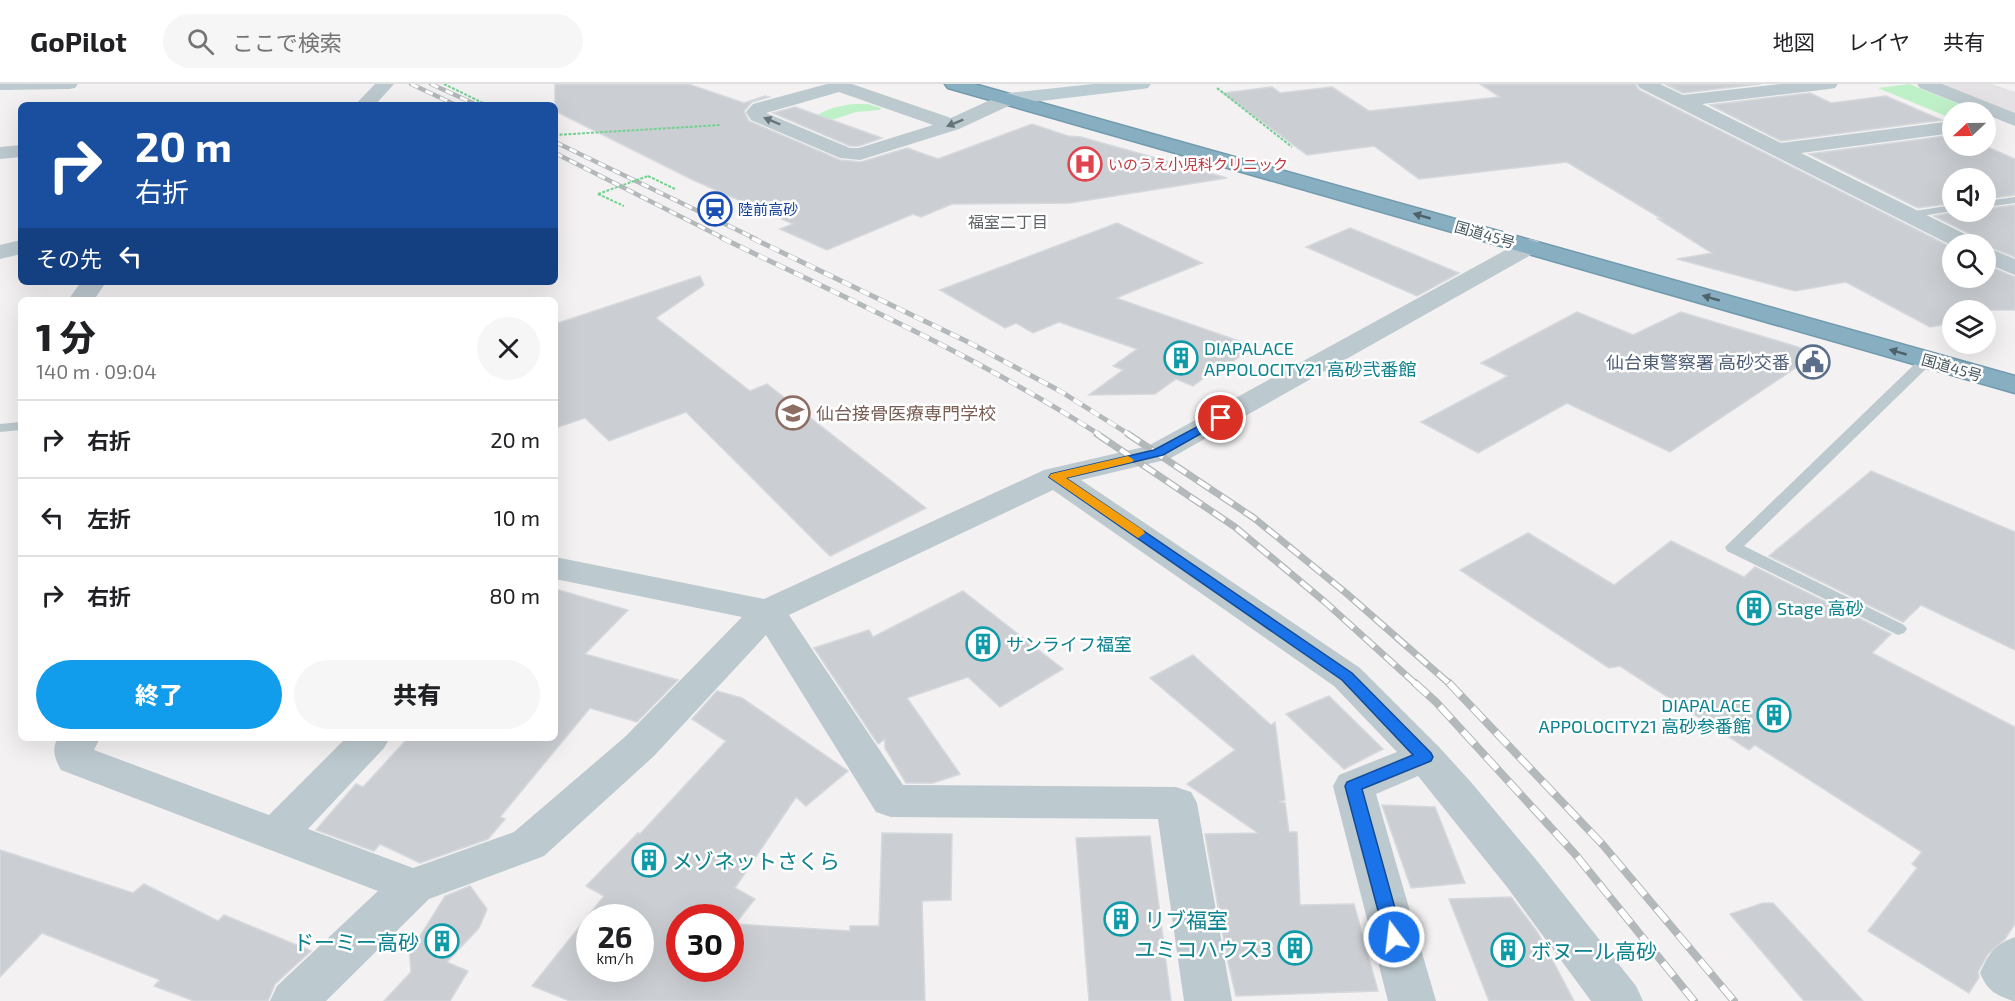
<!DOCTYPE html>
<html lang="ja">
<meta charset="utf-8">
<style>
:root{--surface:#fff;--page:#f6f6f6;--text:#202124;--muted:#757577;--line:#e0e0e0;--accent:#129cec}
body{margin:0;font-family:"Exo 2","Noto Sans JP",sans-serif;background:var(--page);color:var(--text);height:100vh;display:flex;flex-direction:column;font-size:22px;white-space:nowrap}
*{box-sizing:border-box;margin:0}
p{font-size:20px;color:var(--muted)}
.icon{flex:none;width:33px;height:33px;fill:none;stroke:currentColor;stroke-width:2;stroke-linecap:round;stroke-linejoin:round}
.map{position:relative;flex:1;overflow:hidden}
.drawer{position:absolute;left:18px;top:213px;width:540px;height:444px;display:flex;flex-direction:column;background:var(--surface);border-radius:9px;box-shadow:0 6px 24px #0002}
.drawer>*{flex:none}
.hud{position:absolute;left:18px;top:18px;width:540px;height:183px;border-radius:9px;box-shadow:0 6px 24px #0002;background:#1a4fa0;color:#fff;overflow:hidden}
.needle{width:39px;rotate:248deg}
.tools{position:absolute;left:1942px;top:18px;display:grid;gap:12px}
.tools a{display:grid;place-items:center;width:54px;height:54px;border-radius:50%;background:var(--surface);box-shadow:0 6px 24px #0002;font-size:30px}
.speed{position:absolute;left:576px;top:820px;display:flex;gap:12px;font-size:30px;font-weight:700;text-align:center}
.speed>*{display:grid;place-content:center;width:78px;height:78px;border-radius:50%;background:var(--surface);box-shadow:0 6px 24px #0002;line-height:1}
.speed small{font-size:15px;font-weight:400}
.speed .limit{border:9px solid #d22;background:#fff;color:#111}
.pin{position:absolute;display:grid;place-items:center;width:51px;height:51px;color:#fff;margin:-26px;border:3px solid #fff;border-radius:50%;box-shadow:0 2px 6px #0007}
.me{position:absolute;width:66px;margin:-33px;rotate:345deg;stroke-linejoin:round;filter:drop-shadow(0 0 4px #0008)}
.turn{display:flex;align-items:center;gap:21px;height:126px;padding:0 18px;font-size:27px}
.turn .icon{width:78px;height:78px;stroke-width:2.5}
.turn b{display:block;font-size:42px;line-height:51px}
.then{display:flex;align-items:center;height:57px;padding:0 18px;background:#0003;gap:12px;font-size:22px}
.round{display:grid;place-items:center;flex:none;width:63px;height:63px;border-radius:32px;background:var(--page)}
.head{display:flex;align-items:center;justify-content:space-between;height:102px;padding:0 18px}
h1{font-size:36px;font-weight:800;line-height:45px}
.action{display:flex;gap:12px;margin-top:auto;padding:12px 18px}
.action a{flex:1;height:69px;border-radius:36px;background:var(--accent);color:#fff;font-size:24px;font-weight:800;line-height:69px;text-align:center}
.action a+a{background:var(--page);color:var(--text)}
ul{padding:0;list-style:none}
li{display:flex;align-items:center;gap:18px;height:78px;padding:0 18px;border-top:2px solid var(--line)}
li div{flex:1}
li b{display:block;font-size:22px}
li em{font-style:normal}
header{display:flex;align-items:center;gap:36px;box-sizing:border-box;height:84px;padding:0 30px;background:var(--surface);border-bottom:2px solid var(--line)}
header strong{font-size:28px}
nav{display:flex;gap:33px;margin-inline-start:auto;font-size:21px}
.search{width:420px;height:54px;background:var(--page);display:flex;align-items:center;gap:15px;box-sizing:border-box;padding:0 21px;border-radius:33px;color:var(--muted);font-size:22px}
.map>svg:first-child{display:block}
.education{fill:#e4e2e4}
.green{fill:#bff1c8}
.building{fill:#cbcfd3;stroke:#d5d8dc;stroke-width:1.5;fill-rule:evenodd}
.lines{fill:none;stroke-linecap:round;stroke-linejoin:round}
.highway-casing{stroke:#729aad;stroke-width:3}
.path{stroke:#75d192;stroke-width:2;stroke-dasharray:3 1.5;stroke-linecap:butt}
.lane{fill:#bcc9ce;fill-rule:evenodd}
.street{fill:#bcc9ce;fill-rule:evenodd}
.secondary{fill:#bcccd3;fill-rule:evenodd}
.highway{fill:#87afc1;fill-rule:evenodd}
.rail-far3-casing{stroke:#b3b8bb;stroke-width:4.5}
.rail-far2-casing{stroke:#b3b8bb;stroke-width:5}
.rail-far1-casing{stroke:#b3b8bb;stroke-width:7}
.rail-casing{stroke:#b3b8bb;stroke-width:8}
.rail-far3{stroke:#fff;stroke-width:3;stroke-dasharray:8;stroke-linecap:butt}
.rail-far2{stroke:#fff;stroke-width:4;stroke-dasharray:10;stroke-linecap:butt}
.rail-far1{stroke:#fff;stroke-width:4.5;stroke-dasharray:14;stroke-linecap:butt}
.rail{stroke:#fff;stroke-width:6;stroke-dasharray:17;stroke-linecap:butt}
.path-bridge{stroke:#75d192;stroke-width:2;stroke-dasharray:3 1.5;stroke-linecap:butt}
.oneway{fill:#65757b}
.oneway2{fill:#4e6269}
.route{fill:#1a73e8;stroke:#114b97;stroke-width:1.5}
.slow{fill:#f59e0b}
.labels{text-anchor:middle;dominant-baseline:central;stroke-width:5;stroke-linejoin:round;paint-order:stroke}
.far-health-label{font-size:15px;fill:#be3a42;stroke:#fff;text-anchor:start}
.far-transit-label{font-size:15px;fill:#164399;stroke:#fff;text-anchor:start}
.far-street-label{font-size:15px;fill:#48595f;stroke:#fff}
.far-neighbourhood-label{font-size:16px;fill:#5d6366;stroke:#fff}
.culture-label{font-size:18px;fill:#0d838f;stroke:#fff;text-anchor:start}
.service-label{font-size:18px;fill:#4e5e75;stroke:#fff;text-anchor:end}
.education-label{font-size:18px;fill:#785e54;stroke:#fff;text-anchor:start}
.near-culture-label{font-size:21px;fill:#0d838f;stroke:#fff;text-anchor:start}
</style>
<header>
<strong>GoPilot</strong>
<div class="search"><svg class="icon" aria-label="search" viewBox="0 0 24 24"><circle cx="10" cy="10" r="6"/><path d="M15 15l6 6"/></svg>ここで検索</div>
<nav><a>地図</a><a>レイヤ</a><a>共有</a></nav>
</header>
<div class="map">
<svg width="2015" height="917" viewBox="0 0 2015 917">
<rect width="100%" height="100%" fill="#f3f1f1"/>
<path class="education" d="M1938,0h54l23,8v22z"/>
<path class="green" d="M1909,0l70,28h-26v7l-75,-31z
M854,20h14l13,4 -1,2 -24,2 -48,16 -2,-3c12,-14 29,-19 48,-21z"/>
<path class="building" d="M555,0h133l56,19 21,-7 4,1 -17,5 -8,9 5,10 91,39 21,2 46,-14 31,11 94,-35 36,12 13,1 146,41 -157,25 -118,1 -31,13 -8,-3 -86,36 -47,-21 13,-5 -100,-44 -138,-69z
M1480,0h155l4,6 314,158v30h33v-13l29,12v33h-62v13l-23,4 -84,-45 -51,9 -118,-32 35,-6 -54,-34h4l-95,-57 -148,17 -45,-33 -67,9 -84,-62 49,-6 8,6 52,-6 37,24 131,-14z
M1665,0h96l-78,9z
M1810,9l21,10 55,-7 56,24 -161,21 -71,-36z
M795,23l87,31 -23,8h-9l-77,-33z
M1953,51v11h32l30,13v36l-29,4v-21h-33v25l-35,5 -109,-54z
M2015,121v52l-34,-13 -5,-7 -42,-21 21,-4h31v-3z
M1117,139l85,40 -86,35 137,48 -35,27 -6,-1 -19,14 -17,-7 -21,15 -66,1 34,-25 -10,-4 24,-17 -78,-27 -26,11 -17,-10 -11,5 -65,-38z
M1350,144l109,45 -42,23 -111,-49z
M700,192l4,9 -48,33 94,73 17,-7 159,124 -96,48 -144,-144 -77,29 -24,-23 -30,10v-104z
M1577,228l56,23 48,-23 137,41 -148,99 -103,-49 -89,50 -57,-31 87,-46 -27,-13z
M1871,387l144,61v118l-94,-45 -18,17 -134,-66z
M1528,449l86,52 57,-44 73,36 11,-10 136,67 -19,19 143,74v197l-10,15 -17,15 -10,18 1,5 -10,16 -101,-62 49,-63 -5,-4 10,-12 -167,-107 -6,5 -129,-84 -11,2 -149,-98z
M555,505l73,21 -43,44 93,26 -41,42 -47,-14 -90,109 5,2 -17,20 -68,24 -40,-19 -6,7 -58,-21 40,-46 7,3 45,-49h147z
M963,507l100,78 -63,38 -32,-30 -61,21 53,76 -27,9h-27l-21,-35v-9l-7,5 -64,-96 55,-18 4,7z
M1193,571l78,70 4,-3 10,78 -6,2 6,1 4,29h8l3,73 54,-1 24,87 -142,5 -9,-38 -22,-124 53,-1 -71,-49 48,-34 -85,-72z
M717,607l25,7 106,73 -42,35 -10,-9 -61,91 20,11 -20,25 115,7v-5h29l3,-93 70,1 -1,66 -29,1 3,100h-355l-38,-15 72,-90 -18,-10 52,-53 2,1 86,-93 -34,-22zM590,834h50v51h-50zM680,834h50v51h-50z
M1329,612l54,53 -39,20 -58,-55z
M1382,721l53,2 30,76 -54,5z
M1150,752l21,165h-82l-13,-163z
M0,766l133,43 11,-9 74,37 6,-6 87,36 -36,33 -7,17h-74l-40,-15 6,-6 -118,-47 -42,44z
M470,802l17,23 -8,19 -32,34 21,9 -18,30h-66l27,-29 -2,-28 5,2 31,-50z
M1511,813l27,36 36,68h-85l-40,-102z
M1763,819h10l90,98h-59l-74,-87z"/>
<g class="lines">
<defs>
<path id="highway" d="M945,0h29l1041,292v17l-1067,-305z"/>
</defs>
<use href="#highway" class="highway-casing"/>
<path class="path" d="M444,0l43,21
M1217,4l75,59
M555,51l166,-10
M648,92l27,13
M598,110l26,12"/>
<path class="lane" d="M2015,113v6l-29,4v-6z
M1953,121v6l-45,7 -6,-3 6,-3z
M1927,272l7,4 -2,3 -188,183 160,79 3,4 -3,4 -6,2 -171,-84 -2,-4 197,-190z
M21,338v8l-21,2v-8z"/>
<path class="street" d="M0,0h78l-3,4 -6,1 -69,1z
M375,0h19l-19,21h-20z
M827,0h25l99,34 50,-23h14l2,4 -2,4 -56,26 -99,31 -20,-2 -89,-38 -5,-8 7,-8zM839,8l94,33 -74,23h-9l-84,-35z
M1637,0h23l23,11 98,-11h57l-3,4 -6,1 -127,15 79,39 172,-22v12l-152,20 174,86 4,5 -26,2 -313,-158z
M1917,0h25l73,29v13l-95,-38z
M21,61v12l-21,2v-12z
M1530,155l8,2 4,5 -4,5 -369,208 -88,21 279,188 79,79 31,34 68,81 98,124 7,15h-52l-84,-114 -89,-111 -42,18 60,207h-48l-55,-215 6,-11 58,-23 -63,-66 -281,-196 -264,125 114,170 273,2 15,5 6,11 35,198h-48l-26,-182 -267,-2 -15,-5 -110,-177 -112,121 -110,100 -115,43 -103,102h-56l7,-15 101,-95 -317,-121c-6,-11 -10,-21 -3,-32h42l-6,12 175,65 77,-77h44l-6,10 -76,81 105,39 101,-36 112,-96 116,-119 -187,-38v-22l209,42 280,-129 104,-24 374,-205z
M21,156v14l-21,5v-14z
M1986,163l29,12v16l-29,-12z
M81,198h25l-12,18h-26z
M2015,853v64h-2c-19,-7 -25,-10 -33,-28 9,-20 14,-28 35,-36z"/>
<path class="secondary" d="M1093,0h58l-3,4 -6,1 -134,16 -7,-2 -2,-4 2,-4 7,-2z"/>
<use href="#highway" class="highway"/>
<defs>
<path id="rail-far3" d="M411,0l45,21
M431,0l46,21
M555,58l201,97
M555,69l170,86"/>
<path id="rail-far2" d="M722,154c128,62 258,120 378,197
M752,154l216,104 92,49 70,44"/>
<path id="rail-far1" d="M1097,350l138,93 90,75 92,83
M1128,350l126,84 92,75 105,92"/>
<path id="rail" d="M1415,599l21,19 139,152 119,147
M1449,599l154,162 131,156"/>
</defs>
<use href="#rail-far3" class="rail-far3-casing"/>
<use href="#rail-far2" class="rail-far2-casing"/>
<use href="#rail-far1" class="rail-far1-casing"/>
<use href="#rail" class="rail-casing"/>
<use href="#rail-far3" class="rail-far3"/>
<use href="#rail-far2" class="rail-far2"/>
<use href="#rail-far1" class="rail-far1"/>
<use href="#rail" class="rail"/>
<path class="path-bridge" d="M598,110l50,-18"/>
</g>
<defs><path id="oneway-solid" d="M-6-.8H1V-3.2L6.5 0L1 3.2V.8H-6Z" transform="scale(1.5)"/></defs>
<g class="oneway">
<use href="#oneway-solid" transform="translate(772 37) rotate(-157)"/>
<use href="#oneway-solid" transform="translate(955 39) rotate(158)"/>
</g>
<g class="oneway2">
<use href="#oneway-solid" transform="translate(1422 132) rotate(-164)"/>
<use href="#oneway-solid" transform="translate(1711 214) rotate(-164)"/>
<use href="#oneway-solid" transform="translate(1898 268) rotate(-164)"/>
</g>
<path class="route" d="M1221,330l4,1v5l-62,35 -97,23 286,195 79,80 2,4 -2,4 -69,28 41,148 -2,5 -7,3 -7,-3 -2,-5 -40,-151 2,-4 66,-27 -71,-75 -293,-203 2,-3 103,-24z"/>
<path class="slow" d="M1128,372l6,4 -2,2 -66,16 77,52 2,3 -7,5 -89,-61 2,-3z"/>
<defs>
<symbol id="hospital-ring" viewBox="-11 -11 22 22"><circle r="9.5" fill="#fff" stroke="#e0444e" stroke-width="1.5"/><path d="M-5-5h3v3.5h4V-5h3V5h-3V1.5h-4V5h-3Z" fill="#e0444e"/></symbol>
<symbol id="station-ring" viewBox="-11 -11 22 22"><circle r="9.5" fill="#fff" stroke="#1a4fb4" stroke-width="1.5"/><path d="M-3-6H3Q5-6 5-4V2Q5 4 3 4L4.5 6H3L1.5 4h-3L-3 6H-4.5L-3 4Q-5 4-5 2V-4Q-5-6-3-6ZM-3.5-4v3h7v-3ZM-3.5 1v1.5H-2V1ZM2 1v1.5H3.5V1Z" fill="#1a4fb4"/></symbol>
<symbol id="building-ring" viewBox="-11 -11 22 22"><circle r="9.5" fill="#fff" stroke="#0f9aa8" stroke-width="1.5"/><path d="M-4-6H4V6H1V3H-1V6H-4ZM-2.5-4.3h1.7v1.8h-1.7ZM.8-4.3h1.7v1.8H.8ZM-2.5-1h1.7V.8h-1.7ZM.8-1h1.7V.8H.8Z" fill="#0f9aa8"/></symbol>
<symbol id="civic-ring" viewBox="-11 -11 22 22"><circle r="9.5" fill="#fff" stroke="#5c6f8a" stroke-width="1.5"/><path d="M-.6-6.5H3V-4.5H.6V-3L4-1V1h2V6H-6V1h2V-1L-.6-3ZM-1.2 2.5V6h2.4V2.5Z" fill="#5c6f8a"/></symbol>
<symbol id="school-ring" viewBox="-11 -11 22 22"><circle r="9.5" fill="#fff" stroke="#8d6e63" stroke-width="1.5"/><path d="M0-5L7-2L0 1L-7-2ZM-4 1L0 2.5L4 1V4Q0 6-4 4Z" fill="#8d6e63"/></symbol>
</defs>
<g fill-rule="evenodd">
<use href="#hospital-ring" x="1066" y="61" width="38" height="38"/>
<use href="#station-ring" x="696" y="106" width="38" height="38"/>
<use href="#building-ring" x="1162" y="255" width="38" height="38"/>
<use href="#civic-ring" x="1794" y="259" width="38" height="38"/>
<use href="#school-ring" x="774" y="310" width="38" height="38"/>
<use href="#building-ring" x="1735" y="505" width="38" height="38"/>
<use href="#building-ring" x="964" y="541" width="38" height="38"/>
<use href="#building-ring" x="1755" y="612" width="38" height="38"/>
<use href="#building-ring" x="630" y="757" width="38" height="38"/>
<use href="#building-ring" x="1102" y="816" width="38" height="38"/>
<use href="#building-ring" x="423" y="838" width="38" height="38"/>
<use href="#building-ring" x="1276" y="845" width="38" height="38"/>
<use href="#building-ring" x="1489" y="847" width="38" height="38"/>
</g>
<g class="labels">
<g class="far-health-label">
<text x="1108" y="80">いのうえ小児科クリニック</text>
</g>
<g class="far-transit-label">
<text x="738" y="125">陸前高砂</text>
</g>
<g class="far-street-label">
<text transform="translate(1485 150) rotate(16)">国道45号</text>
<text transform="translate(1952 283) rotate(16)">国道45号</text>
</g>
<g class="far-neighbourhood-label">
<text x="1008" y="137">福室二丁目</text>
</g>
<g class="culture-label">
<text x="1204" y="264">DIAPALACE<tspan x="1204" dy="21">APPOLOCITY21 高砂弐番館</tspan></text>
<text x="1777" y="524">Stage 高砂</text>
<text x="1006" y="560">サンライフ福室</text>
<text x="1751" y="621" text-anchor="end">DIAPALACE<tspan x="1751" dy="21">APPOLOCITY21 高砂参番館</tspan></text>
</g>
<g class="service-label">
<text x="1790" y="278">仙台東警察署 高砂交番</text>
</g>
<g class="education-label">
<text x="816" y="329">仙台接骨医療専門学校</text>
</g>
<g class="near-culture-label">
<text x="672" y="776">メゾネットさくら</text>
<text x="1144" y="835">リブ福室</text>
<text x="419" y="857" text-anchor="end">ドーミー高砂</text>
<text x="1272" y="864" text-anchor="end">ユミコハウス3</text>
<text x="1531" y="866">ボヌール高砂</text>
</g>
</g>
</svg>
<div class="tools">
<a><svg class="needle" viewBox="-14 -14 28 28"><path d="M0-13l5 13h-10z" fill="#e53935"/><path d="M0 13l5-13h-10z" fill="#757577"/></svg></a>
<a><svg class="icon" aria-label="sound" viewBox="0 0 24 24"><path d="M4 9h4l5-4v14l-5-4H4zM17 9q2 3 0 6"/></svg></a>
<a><svg class="icon" aria-label="search" viewBox="0 0 24 24"><circle cx="10" cy="10" r="6"/><path d="M15 15l6 6"/></svg></a>
<a><svg class="icon" aria-label="layers" viewBox="0 0 24 24"><path d="M12 4l9 5-9 5-9-5zM3 14l9 5 9-5"/></svg></a>
</div>
<div class="speed"><div>26<small>km/h</small></div><div class="limit">30</div></div>
<div class="pin" style="left:1221px;top:334px;background:#d93025"><svg class="icon" aria-label="arrive" viewBox="0 0 24 24"><path d="M6 21V4h12l-3 4 3 4H6"/></svg></div>
<svg class="me" style="left:1394px;top:853px" viewBox="-20 -20 40 40"><circle r="17" fill="#1a73e8" stroke="#fff" stroke-width="3"/><path d="M0-11L8 9 0 5-8 9z" fill="#fff"/></svg>
<div class="hud">
<div class="turn"><svg class="icon" aria-label="right" viewBox="0 0 24 24"><path d="M7 20v-9h11M14 6l5 5-5 5"/></svg><div><b>20 m</b>右折</div></div>
<div class="then">その先<svg class="icon" aria-label="left" viewBox="0 0 24 24"><path d="M17 20v-9H6M10 6l-5 5 5 5"/></svg></div>
</div>
<section class="drawer">
<div class="head"><div><h1>1 分</h1><p>140 m · 09:04</p></div><a class="round"><svg class="icon" aria-label="close" viewBox="0 0 24 24"><path d="M6 6l12 12M18 6L6 18"/></svg></a></div>
<ul>
<li><svg class="icon" aria-label="right" viewBox="0 0 24 24"><path d="M7 20v-9h11M14 6l5 5-5 5"/></svg><div><b>右折</b></div><em>20 m</em></li>
<li><svg class="icon" aria-label="left" viewBox="0 0 24 24"><path d="M17 20v-9H6M10 6l-5 5 5 5"/></svg><div><b>左折</b></div><em>10 m</em></li>
<li><svg class="icon" aria-label="right" viewBox="0 0 24 24"><path d="M7 20v-9h11M14 6l5 5-5 5"/></svg><div><b>右折</b></div><em>80 m</em></li>
</ul>
<div class="action"><a>終了</a><a>共有</a></div>
</section>
</div>
